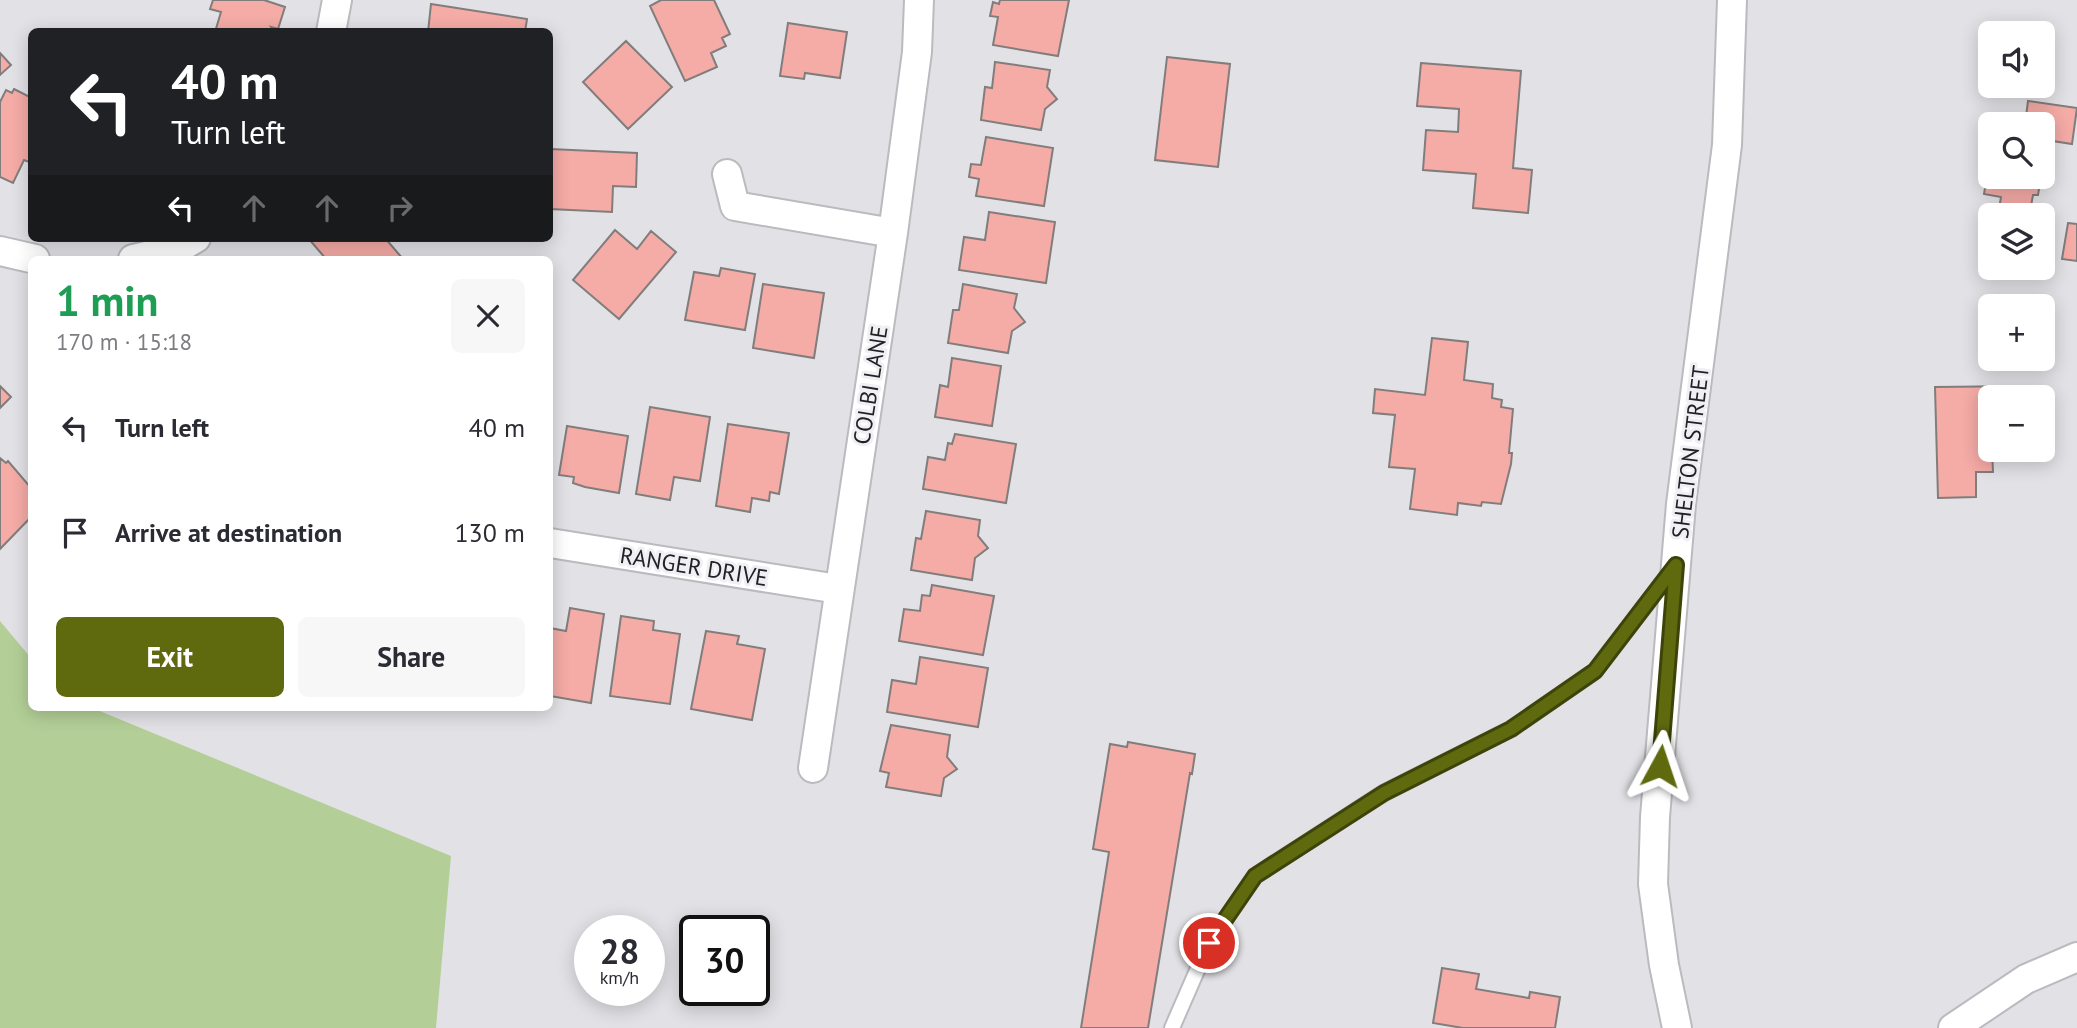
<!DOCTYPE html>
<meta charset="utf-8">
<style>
:root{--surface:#fff;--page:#f7f7f7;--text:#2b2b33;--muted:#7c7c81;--accent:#5f690e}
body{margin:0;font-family:"PT Sans",sans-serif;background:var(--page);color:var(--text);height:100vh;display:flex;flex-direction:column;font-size:26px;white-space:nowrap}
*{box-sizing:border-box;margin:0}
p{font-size:23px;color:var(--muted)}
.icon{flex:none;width:38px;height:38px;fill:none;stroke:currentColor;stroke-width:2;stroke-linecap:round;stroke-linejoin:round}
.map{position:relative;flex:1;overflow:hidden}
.details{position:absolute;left:28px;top:256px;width:525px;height:455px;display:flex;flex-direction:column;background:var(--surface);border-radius:10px;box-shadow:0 4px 18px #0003}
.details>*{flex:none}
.top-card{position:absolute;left:28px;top:28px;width:525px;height:214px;border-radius:10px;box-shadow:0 4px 18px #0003;background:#202124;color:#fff;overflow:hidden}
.buttons{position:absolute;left:1978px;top:21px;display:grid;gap:14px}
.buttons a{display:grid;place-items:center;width:77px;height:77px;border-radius:10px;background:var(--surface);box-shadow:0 4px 18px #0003;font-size:35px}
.speed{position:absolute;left:574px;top:915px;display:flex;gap:14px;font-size:35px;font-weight:700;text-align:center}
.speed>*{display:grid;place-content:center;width:91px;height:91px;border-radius:50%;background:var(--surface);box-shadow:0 4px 18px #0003;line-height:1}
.speed small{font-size:18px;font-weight:400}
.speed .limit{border:4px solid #111;border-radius:10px;background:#fff;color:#111}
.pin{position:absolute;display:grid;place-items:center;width:60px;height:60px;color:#fff;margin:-30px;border:4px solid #fff;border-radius:50%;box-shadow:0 2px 7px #0007}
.me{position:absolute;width:77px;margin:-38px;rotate:5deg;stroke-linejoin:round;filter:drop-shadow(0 0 5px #0008)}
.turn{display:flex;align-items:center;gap:24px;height:147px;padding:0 28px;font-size:32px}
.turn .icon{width:91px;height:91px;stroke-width:2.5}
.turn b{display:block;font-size:49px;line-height:60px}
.lanes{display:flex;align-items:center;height:66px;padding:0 28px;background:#0003;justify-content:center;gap:35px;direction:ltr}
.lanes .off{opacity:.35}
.round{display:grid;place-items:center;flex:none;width:74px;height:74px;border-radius:10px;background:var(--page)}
.head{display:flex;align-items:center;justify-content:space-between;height:119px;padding:0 28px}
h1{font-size:42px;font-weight:700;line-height:52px;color:#1e9e55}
.button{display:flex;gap:14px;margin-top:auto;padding:14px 28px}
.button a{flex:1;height:80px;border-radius:10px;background:var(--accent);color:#fff;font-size:28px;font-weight:700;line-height:80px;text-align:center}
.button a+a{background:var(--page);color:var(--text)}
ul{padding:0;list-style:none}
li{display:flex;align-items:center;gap:21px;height:105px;padding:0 28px}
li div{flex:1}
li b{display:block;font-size:26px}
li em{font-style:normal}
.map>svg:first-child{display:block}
.green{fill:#b3cf97}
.building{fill:#f5aba6;stroke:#827d7d;stroke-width:2}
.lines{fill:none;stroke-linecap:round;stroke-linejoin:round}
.lane-casing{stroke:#bababf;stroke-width:18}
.street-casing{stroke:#bababf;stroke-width:32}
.lane{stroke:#fff;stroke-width:14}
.street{stroke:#fff;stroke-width:28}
.route-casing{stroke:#3e4409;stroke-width:18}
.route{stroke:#5f690e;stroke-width:12}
.labels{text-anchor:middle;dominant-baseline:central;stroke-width:6;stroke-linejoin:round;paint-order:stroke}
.street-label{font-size:23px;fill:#222224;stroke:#efeff4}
</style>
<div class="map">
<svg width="2077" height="1028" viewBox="0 0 2077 1028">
<rect width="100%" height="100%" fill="#e2e2e6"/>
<path class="green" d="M0,621l31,37 1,49h58l361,149 -15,172h-436z"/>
<path class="building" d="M213,0h51l21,7 -7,22 -7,-2 3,5h-59l6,-20 -11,-3z
M661,0h53l16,34 -8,4 4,8 -15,7 6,14 -32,14 -35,-75z
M1000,0h69l-11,56 -65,-11 5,-28 -8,-1 3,-14 6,2z
M431,4l96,15 -2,13h-97z
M788,23l59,9 -7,46 -35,-5 -1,6 -24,-3z
M626,41l46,46 -44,42 -45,-47z
M0,53l11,12 -11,10z
M1167,57l63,7 -12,103 -63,-7z
M995,62l55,8 -3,17 10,12 -12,10 -4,21 -60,-10 4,-33 7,1z
M1421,63l100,8 -8,97 19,2 -4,43 -55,-5 3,-34 -53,-4 3,-40 32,2 1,-23 -42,-3z
M14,89l18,9v65l-8,-3 -11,23 -13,-6v-75l6,-12 6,3z
M2028,101l49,7 -5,36 -26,-4 -4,26v-42h-17z
M986,137l67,11 -9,58 -68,-10 3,-17 -10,-2 2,-13 10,1z
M550,149l87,4 -1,34 -23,-1 -1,26 -62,-3z
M1990,159v18h51l-3,18h-5l-2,11 20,3 -5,31 -4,-1v-24h-44l3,-18 -17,-3z
M989,212l66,10 -9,61 -87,-13 5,-33 21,3z
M2068,223l9,1v37l-15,-2z
M615,230l22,19 14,-18 25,21 -57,67 -46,-39z
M308,238h77l18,21h-77z
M721,268l34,6 -10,56 -60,-10 9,-48 25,4z
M763,284l61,9 -10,65 -61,-10z
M963,284l54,10 -3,14 11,14 -13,9 -4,22 -60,-10 5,-33h6z
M1432,338l36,4 -4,38 29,4 -1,14 10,2 -1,7 12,2 -4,44h3l-1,11 -10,40 -19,-2 -1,4 -23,-3 -1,12 -47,-6 5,-40 -26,-2 6,-52 -22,-2 2,-24 50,6z
M952,358l49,8 -9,60 -57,-9 5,-32 8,2z
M0,386l11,11 -11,11z
M2024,386v11h-34l3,75h-17v25l-38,1 -3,-111z
M650,407l60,10 -10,64 -26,-4 -4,23 -34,-6z
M728,424l61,9 -10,61 -9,-2 -1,9 -17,-3 -2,14 -34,-6z
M567,426l61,10 -9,57 -34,-6 -12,-4 1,-6 -15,-2z
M955,434l61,10 -10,59 -83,-14 5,-32 17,3 3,-17 4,1z
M0,458l6,5 2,-2 24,28v27l-32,33z
M926,511l54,9 -2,16 10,12 -13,10 -3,22 -61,-10 5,-32 5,1z
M932,585l62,11 -11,59 -84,-14 5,-32 16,2 2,-16 8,1z
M570,608l34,6 -13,89 -41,-7v-68l16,3z
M621,616l33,5 -1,9 27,4 -10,70 -60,-8z
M706,631l33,5 -2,8 28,5 -13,71 -61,-11z
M920,657l68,11 -10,59 -91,-15 5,-32 24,4z
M891,725l59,10 -3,22 10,12 -13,9 -3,18 -55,-9 3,-14 -9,-2z
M1128,742l67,12 -3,20 -2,-1 -42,255h-67l28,-176 -16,-3 17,-105 17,3z
M1442,968l37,6 -3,15 53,9 1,-6 30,5 -5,31h-92l-30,-5z"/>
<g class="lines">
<defs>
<path id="lane" d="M1172,1028l37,-85 46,-67 128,-83 128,-64 84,-58 76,-99"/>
<path id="street" d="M331,32l6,-32
M727,174l8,32 158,27
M0,251l35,8
M133,259l46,-11 17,-10
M550,543l288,46
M813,768l80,-535 24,-181 2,-52
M1677,1028l-13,-63 -11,-81 2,-67 26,-313 46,-359 5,-145
M1953,1028l73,-49 51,-22"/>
</defs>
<use href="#lane" class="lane-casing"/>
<use href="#street" class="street-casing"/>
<use href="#lane" class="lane"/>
<use href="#street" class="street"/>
</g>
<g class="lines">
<defs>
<path id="route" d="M1209,943l46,-67 129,-83 127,-64 84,-58 81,-106 -16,201"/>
</defs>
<use href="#route" class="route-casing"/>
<use href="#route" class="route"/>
</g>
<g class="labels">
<g class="street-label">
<text transform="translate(870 385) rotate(-81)">COLBI LANE</text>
<text transform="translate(1690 452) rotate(-83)">SHELTON STREET</text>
<text transform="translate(694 566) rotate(9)">RANGER DRIVE</text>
</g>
</g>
</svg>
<div class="buttons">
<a><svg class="icon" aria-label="sound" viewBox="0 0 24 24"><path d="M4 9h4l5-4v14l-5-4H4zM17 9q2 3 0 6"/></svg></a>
<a><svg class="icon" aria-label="search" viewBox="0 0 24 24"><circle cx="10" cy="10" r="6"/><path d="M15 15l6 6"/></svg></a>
<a><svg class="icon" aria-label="layers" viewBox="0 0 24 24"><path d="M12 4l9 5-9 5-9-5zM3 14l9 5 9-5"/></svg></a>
<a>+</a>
<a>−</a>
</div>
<div class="speed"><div>28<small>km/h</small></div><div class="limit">30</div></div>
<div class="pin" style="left:1209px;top:943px;background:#d93025"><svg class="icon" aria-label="arrive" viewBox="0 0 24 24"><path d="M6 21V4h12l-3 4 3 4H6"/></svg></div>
<svg class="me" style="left:1660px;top:766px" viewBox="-20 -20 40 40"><path d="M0-17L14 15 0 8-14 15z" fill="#5f690e" stroke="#fff" stroke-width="4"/></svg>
<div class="top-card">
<div class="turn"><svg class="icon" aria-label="left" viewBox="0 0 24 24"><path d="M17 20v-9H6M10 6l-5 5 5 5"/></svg><div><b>40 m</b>Turn left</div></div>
<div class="lanes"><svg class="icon" aria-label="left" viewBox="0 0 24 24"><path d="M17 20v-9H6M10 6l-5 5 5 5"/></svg><svg class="icon off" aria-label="ahead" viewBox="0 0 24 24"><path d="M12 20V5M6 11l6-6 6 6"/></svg><svg class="icon off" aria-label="ahead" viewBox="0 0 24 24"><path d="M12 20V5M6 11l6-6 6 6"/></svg><svg class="icon off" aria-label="right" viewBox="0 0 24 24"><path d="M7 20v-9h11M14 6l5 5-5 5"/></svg></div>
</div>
<section class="details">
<div class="head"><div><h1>1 min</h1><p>170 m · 15:18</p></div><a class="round"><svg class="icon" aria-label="close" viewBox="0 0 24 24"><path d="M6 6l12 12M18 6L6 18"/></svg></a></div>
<ul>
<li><svg class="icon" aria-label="left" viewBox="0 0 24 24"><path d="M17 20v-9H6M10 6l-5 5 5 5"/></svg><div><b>Turn left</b></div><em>40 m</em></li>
<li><svg class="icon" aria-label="arrive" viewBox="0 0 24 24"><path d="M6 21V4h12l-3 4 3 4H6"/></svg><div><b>Arrive at destination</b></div><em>130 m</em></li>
</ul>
<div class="button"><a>Exit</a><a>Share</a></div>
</section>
</div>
